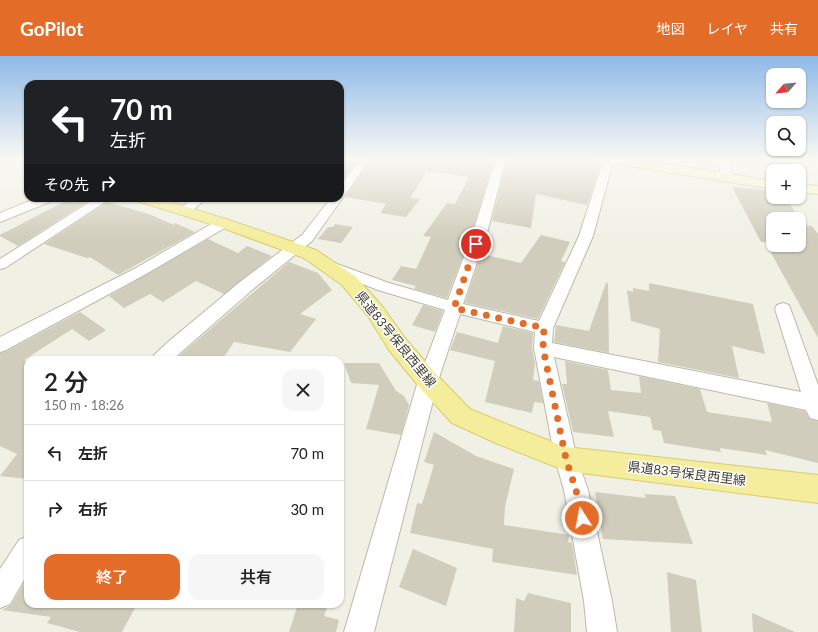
<!DOCTYPE html>
<html lang="ja">
<meta charset="utf-8">
<style>
:root{--surface:#fff;--page:#f6f6f6;--text:#222;--muted:#767676;--line:#e0e0e0;--accent:#e46c29}
body{margin:0;font-family:Lato,"Noto Sans JP",sans-serif;background:var(--page);color:var(--text);height:100vh;display:flex;flex-direction:column;font-size:15px;white-space:nowrap}
*{box-sizing:border-box;margin:0}
p{font-size:13px;color:var(--muted)}
.icon{flex:none;width:22px;height:22px;fill:none;stroke:currentColor;stroke-width:2;stroke-linecap:round;stroke-linejoin:round}
.map{position:relative;flex:1;overflow:hidden}
.details{position:absolute;left:24px;top:300px;width:320px;height:252px;display:flex;flex-direction:column;background:var(--surface);border-radius:12px;box-shadow:0 1px 3px #0004}
.details>*{flex:none}
.hud{position:absolute;left:24px;top:24px;width:320px;height:122px;border-radius:12px;box-shadow:0 1px 3px #0004;background:#202124;color:#fff;overflow:hidden}
.needle{width:26px;rotate:243deg}
.controls{position:absolute;left:766px;top:12px;display:grid;gap:8px}
.controls a{display:grid;place-items:center;width:40px;height:40px;border-radius:8px;background:var(--surface);box-shadow:0 1px 3px #0004;font-size:20px}
.pin{position:absolute;display:grid;place-items:center;width:34px;height:34px;color:#fff;margin:-17px;border:2px solid #fff;border-radius:50%;box-shadow:0 1px 4px #0007}
.me{position:absolute;width:44px;margin:-22px;rotate:349deg;stroke-linejoin:round;filter:drop-shadow(0 0 3px #0008)}
.turn{display:flex;align-items:center;gap:14px;height:84px;padding:0 20px;font-size:18px}
.turn .icon{width:52px;height:52px;stroke-width:2.5}
.turn b{display:block;font-size:28px;line-height:34px}
.then{display:flex;align-items:center;height:38px;padding:0 20px;background:#0003;gap:8px;font-size:15px}
.round{display:grid;place-items:center;flex:none;width:42px;height:42px;border-radius:12px;background:var(--page)}
.overview{display:flex;align-items:center;justify-content:space-between;height:68px;padding:0 20px}
h1{font-size:24px;font-weight:600;line-height:30px}
.primary-button{display:flex;gap:8px;margin-top:auto;padding:8px 20px}
.primary-button a{flex:1;height:46px;border-radius:12px;background:var(--accent);color:#fff;font-size:16px;font-weight:600;line-height:46px;text-align:center}
.primary-button a+a{background:var(--page);color:var(--text)}
ul{padding:0;list-style:none}
li{display:flex;align-items:center;gap:12px;height:56px;padding:0 20px;border-top:1px solid var(--line)}
li div{flex:1}
li b{display:block;font-size:15px}
li em{font-style:normal}
header{display:flex;align-items:center;gap:24px;box-sizing:border-box;height:56px;padding:0 20px;background:var(--accent);color:#fff}
header strong{font-size:19px}
nav{display:flex;gap:22px;margin-inline-start:auto;font-size:14px}
.map>svg:first-child{display:block}
.building{fill:#d1cdbc;fill-rule:evenodd}
.lines{fill:none;stroke-linecap:round;stroke-linejoin:round}
.street-casing{stroke:#bbb9a9;stroke-width:2}
.secondary-casing{stroke:#c9c797;stroke-width:2}
.primary-casing{stroke:#d7cd6d;stroke-width:2}
.street{fill:#fff;fill-rule:evenodd}
.secondary{fill:#f9f7c7;fill-rule:evenodd}
.primary{fill:#f4ed9b;fill-rule:evenodd}
.route{stroke:#e46c29;stroke-width:7;stroke-dasharray:0 12.6}
.labels{text-anchor:middle;dominant-baseline:central;stroke-width:3;stroke-linejoin:round;paint-order:stroke}
.street-label{font-size:13px;fill:#434035;stroke:#fff}
</style>
<header>
<strong>GoPilot</strong>
<nav><a>地図</a><a>レイヤ</a><a>共有</a></nav>
</header>
<div class="map">
<svg width="818" height="576" viewBox="0 0 818 576">
<rect width="100%" height="100%" fill="#f1f0e5"/>
<path class="building" d="M372,102h122l-21,71 -26,69 -33,-9 2,-3 -24,-6 9,-14 15,3 15,-32 -8,-1 24,-33 8,1 14,-27 -42,-6 -17,27 10,1 -14,18 -26,-4 6,-9 -41,-7z
M507,102h88l2,4 4,1 -14,42 -51,-11 -5,34 -39,-7z
M765,102h22l8,13 -22,1z
M340,103l16,3 -16,22z
M732,131l41,4v6h12l19,28 8,1 6,8v104l-53,-96h-4zM773,163h26v26h-26z
M71,142h22l-75,48 -18,-10v-1z
M107,146l42,12 25,11 1,-2 20,9 -77,43 -28,-18 -3,1 -43,-14z
M335,168l18,3 -12,16 -23,-4 10,-12h5z
M541,179l29,7 -9,19 4,1 -27,57 -73,-16 16,-49 40,9z
M208,183l30,14 9,-7 25,10 -48,38 -28,-13 -33,21 -13,-8 -26,14 -15,-12z
M289,206l29,11 14,17 -32,24 16,5 -26,33 -56,-10 -12,18h-48z
M606,227h2l1,70 -55,-11 2,-17 33,6z
M649,227l104,21 12,50 -33,-8 7,32 -81,-16 2,-33 -29,-8 -4,-31 6,2v-4l16,3z
M423,249l20,6 -8,21 -23,-7z
M80,256l26,18 -17,11 -17,-12 -48,31 4,2v117l-28,-3 17,-22 -17,-8v-93l7,-2z
M503,270l30,7 -1,15 3,16 -2,16 6,1 4,22 -9,-1 -2,11 -47,-11 10,-41 -45,-11 7,-18 41,11z
M565,305l43,9 3,20 30,3 -2,-17 61,13 7,23 65,10 -5,-19 38,8 5,8 8,2v42l-53,-13 2,5 -47,-7 1,4 -57,-9 -3,-12 -8,-1 -3,-13 -42,-6 6,26 -41,-5 -11,-48h5z
M344,307h35l17,28 8,5 5,9 -8,30 -35,-6 13,-44 -28,-2z
M434,376l42,24 38,13 -9,38 -1,18 65,10 -1,7 4,1 5,32 -85,-13 1,-13 -83,-16 7,-30 5,1 12,-39 -10,-3z
M595,436l51,6 -2,-4 31,2 18,48 -90,-5z
M413,493l44,19 -11,38 -47,-19z
M667,516l29,8 6,52h-31z
M28,520v28h109l-15,28h-42l-33,-9 4,-6 -49,-7 9,-5z
M528,537l43,10v29h-57l2,-34 8,3z
M298,548h14l15,4 -3,8 15,4 -3,12h-47z
M752,557l43,19h-42z"/>
<g class="lines">
<defs>
<path id="street" d="M361,102h10l-59,83 -60,49 -80,70h-20l2,-5 14,-13 72,-60 62,-47 29,-37h9v-12z
M496,102h10l-18,71 -25,75 76,17 40,-85 25,-78h10l-21,78 -40,92 -1,15 249,49 -26,-83 2,-4 6,-2 6,2 29,80v35l-8,-2 -4,-8 -252,-53 23,102 11,31 24,111 5,31h-30l-3,-31 -20,-111 -9,-31 -21,-111 1,-16 -75,-18 -22,67 -64,251h-30l74,-251 27,-71 -67,-20 -51,-20 -3,-3 3,-3 5,-2 5,2 52,19 59,17 26,-71z
M720,102h10l2,19 -2,2h-8l-2,-2z
M37,142h17l-2,3 -52,21v-9z
M96,142h15l-106,70 -5,1v-10z
M192,142h14l-17,16h-10l-1,-3z
M223,163l5,1 2,3 -2,3 -82,48 -140,76 -6,2v-15l136,-69 82,-48z
M28,480v37l-18,31 -10,4v-39l19,-29z"/>
<path id="secondary" d="M596,102h32l145,23v8l-170,-27 -5,-1z
M799,128l19,2v8l-19,-2z"/>
<path id="primary" d="M134,142h24l71,22 87,30 40,27 26,29 23,32 31,36 34,35 46,19 50,19 252,28v28l-252,-32 -68,-27 -46,-21 -32,-35 -31,-38 -21,-34 -26,-31 -38,-27 -87,-32 -80,-25z"/>
</defs>
<use href="#street" class="street-casing"/>
<use href="#secondary" class="secondary-casing"/>
<use href="#primary" class="primary-casing"/>
<use href="#street" class="street"/>
<use href="#secondary" class="secondary"/>
<use href="#primary" class="primary"/>
</g>
<linearGradient id="sky" x2="0" y2="1"><stop stop-color="#8eb9e8"/><stop offset="0.56" stop-color="#f9f8f3"/><stop offset="1" stop-color="#f9f8f3" stop-opacity="0"/></linearGradient>
<rect width="818" height="183" fill="url(#sky)"/>
<g class="lines">
<path class="route" d="M476,188l-22,64 90,20 -1,20 23,111 10,31 6,28"/>
</g>
<g class="labels">
<g class="street-label">
<text transform="translate(396 283) rotate(51)">県道83号保良西里線</text>
<text transform="translate(687 417) rotate(7)">県道83号保良西里線</text>
</g>
</g>
</svg>
<div class="controls">
<a><svg class="needle" viewBox="-14 -14 28 28"><path d="M0-13l5 13h-10z" fill="#e53935"/><path d="M0 13l5-13h-10z" fill="#767676"/></svg></a>
<a><svg class="icon" aria-label="search" viewBox="0 0 24 24"><circle cx="10" cy="10" r="6"/><path d="M15 15l6 6"/></svg></a>
<a>+</a>
<a>−</a>
</div>
<div class="pin" style="left:476px;top:188px;background:#d93025"><svg class="icon" aria-label="arrive" viewBox="0 0 24 24"><path d="M6 21V4h12l-3 4 3 4H6"/></svg></div>
<svg class="me" style="left:582px;top:462px" viewBox="-20 -20 40 40"><circle r="17" fill="#e46c29" stroke="#fff" stroke-width="3"/><path d="M0-11L8 9 0 5-8 9z" fill="#fff"/></svg>
<div class="hud">
<div class="turn"><svg class="icon" aria-label="left" viewBox="0 0 24 24"><path d="M17 20v-9H6M10 6l-5 5 5 5"/></svg><div><b>70 m</b>左折</div></div>
<div class="then">その先<svg class="icon" aria-label="right" viewBox="0 0 24 24"><path d="M7 20v-9h11M14 6l5 5-5 5"/></svg></div>
</div>
<section class="details">
<div class="overview"><div><h1>2 分</h1><p>150 m · 18:26</p></div><a class="round"><svg class="icon" aria-label="close" viewBox="0 0 24 24"><path d="M6 6l12 12M18 6L6 18"/></svg></a></div>
<ul>
<li><svg class="icon" aria-label="left" viewBox="0 0 24 24"><path d="M17 20v-9H6M10 6l-5 5 5 5"/></svg><div><b>左折</b></div><em>70 m</em></li>
<li><svg class="icon" aria-label="right" viewBox="0 0 24 24"><path d="M7 20v-9h11M14 6l5 5-5 5"/></svg><div><b>右折</b></div><em>30 m</em></li>
</ul>
<div class="primary-button"><a>終了</a><a>共有</a></div>
</section>
</div>
